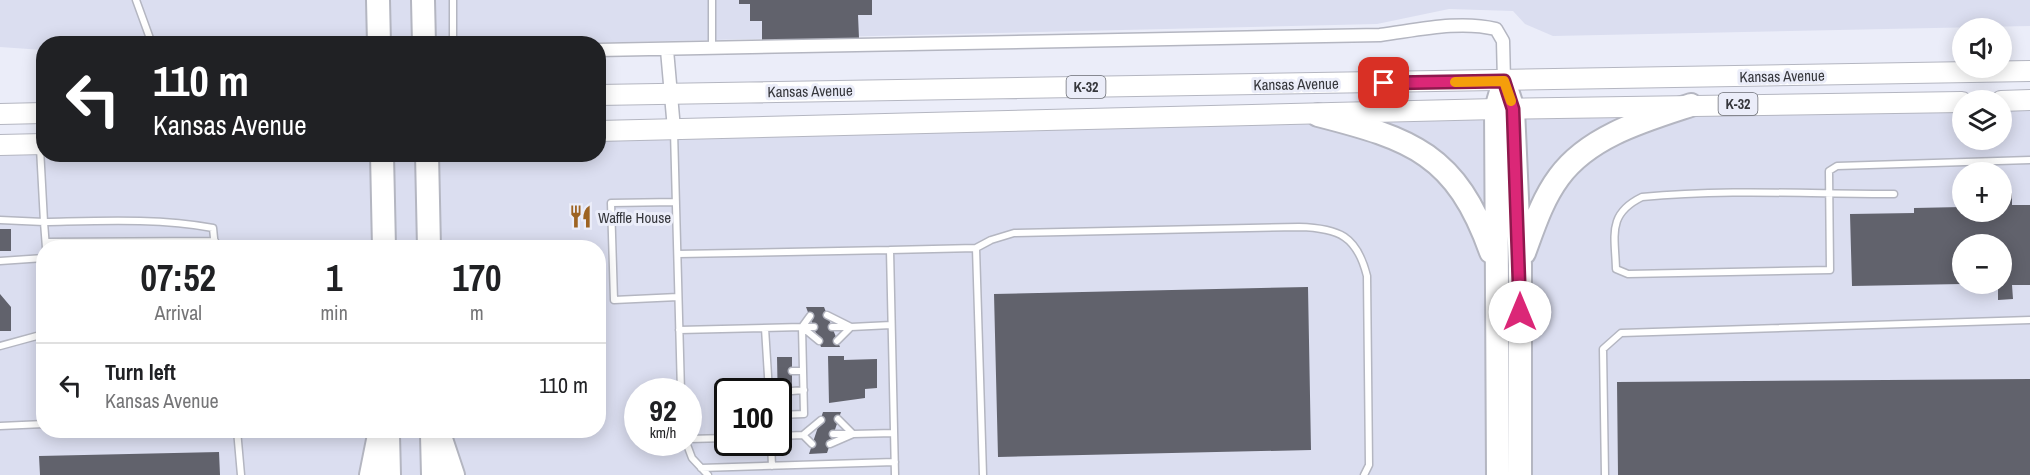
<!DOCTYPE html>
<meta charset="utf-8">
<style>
:root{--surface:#fff;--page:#f6f6f6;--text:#202124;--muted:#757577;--line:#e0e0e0}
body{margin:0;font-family:"Archivo Narrow",sans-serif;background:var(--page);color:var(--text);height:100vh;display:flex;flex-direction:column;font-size:22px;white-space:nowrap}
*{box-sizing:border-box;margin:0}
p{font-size:20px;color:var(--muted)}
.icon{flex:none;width:33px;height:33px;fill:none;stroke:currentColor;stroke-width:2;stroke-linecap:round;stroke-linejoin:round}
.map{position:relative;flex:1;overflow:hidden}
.panel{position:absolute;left:36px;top:240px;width:570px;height:198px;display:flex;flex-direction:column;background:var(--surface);border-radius:24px;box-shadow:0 3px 15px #0003}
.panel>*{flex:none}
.top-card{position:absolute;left:36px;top:36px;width:570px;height:126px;border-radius:24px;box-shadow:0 3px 15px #0003;background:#202124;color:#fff;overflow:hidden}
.buttons{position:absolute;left:1952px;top:18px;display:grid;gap:12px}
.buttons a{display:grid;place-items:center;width:60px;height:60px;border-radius:50%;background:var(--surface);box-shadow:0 3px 15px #0003;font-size:30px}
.speed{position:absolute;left:624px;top:378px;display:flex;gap:12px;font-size:30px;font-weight:700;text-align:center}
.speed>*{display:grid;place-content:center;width:78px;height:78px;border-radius:50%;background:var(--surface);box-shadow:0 3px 15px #0003;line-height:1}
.speed small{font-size:15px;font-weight:400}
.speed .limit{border:3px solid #111;border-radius:9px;background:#fff;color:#111}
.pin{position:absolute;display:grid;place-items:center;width:51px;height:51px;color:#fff;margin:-26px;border-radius:12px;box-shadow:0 3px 9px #0006}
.me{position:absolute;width:66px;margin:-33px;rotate:0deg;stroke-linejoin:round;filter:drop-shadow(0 0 4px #0008)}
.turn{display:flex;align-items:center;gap:21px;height:126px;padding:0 18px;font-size:27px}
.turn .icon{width:78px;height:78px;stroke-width:2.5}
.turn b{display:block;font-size:42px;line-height:51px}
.eta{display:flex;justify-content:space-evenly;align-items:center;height:102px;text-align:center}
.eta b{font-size:36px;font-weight:800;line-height:42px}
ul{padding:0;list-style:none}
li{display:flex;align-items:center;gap:18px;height:84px;padding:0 18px;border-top:2px solid var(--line)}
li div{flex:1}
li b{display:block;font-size:22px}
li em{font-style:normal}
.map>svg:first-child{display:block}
.built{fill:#dbdef0;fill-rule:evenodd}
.building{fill:#61626c}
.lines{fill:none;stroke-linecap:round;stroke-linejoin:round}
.lane-casing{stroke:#b4b6c1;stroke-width:9}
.street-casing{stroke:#b4b6c1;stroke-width:15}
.primary-casing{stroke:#b4b6c1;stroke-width:22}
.highway-casing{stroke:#b4b6c1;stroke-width:26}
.lane{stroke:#fff;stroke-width:6}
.street{stroke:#fff;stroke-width:12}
.primary{stroke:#fff;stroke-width:20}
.highway{stroke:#fff;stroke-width:22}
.route-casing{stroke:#8e194d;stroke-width:15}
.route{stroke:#db2777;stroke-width:10}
.slow{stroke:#f59e0b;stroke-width:10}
.labels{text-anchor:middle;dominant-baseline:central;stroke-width:6;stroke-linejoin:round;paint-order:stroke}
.shield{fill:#ebedf9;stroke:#6c6e75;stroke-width:1.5}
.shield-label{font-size:14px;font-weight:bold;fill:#36373c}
.street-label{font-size:15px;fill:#36373c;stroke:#ebedf9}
.poi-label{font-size:15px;fill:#36373c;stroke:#ebedf9;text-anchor:start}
</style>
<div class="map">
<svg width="2030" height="475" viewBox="0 0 2030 475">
<rect width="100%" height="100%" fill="#ebedf9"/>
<path class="built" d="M0,0h2030v26l-477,10 -28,-12 -12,-13 -64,-2 -72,15 -796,19 -537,1 -1,6 -43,-3z
M2001,104h29v371h-2030v-330l43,-1 1,10h554l1,-21 1363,-28v35h39zM1962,172h39v40h-39zM1962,244h39v40h-39zM44,248h554v182h-554zM638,392h50v50h-50zM728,392h50v50h-50z"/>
<path class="building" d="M739,0h133v15h-14l1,23 -97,3v-20h-12v-17h-11z
M2012,193v12h18v80h-18l1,14 -15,1v-16h3v-40h-39v40l-110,2 -2,-72 64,-1v-5l48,-1v5h39v-18z
M0,229h11v22h-11z
M129,243v5h-21v-4z
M1308,287l3,163 -313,7 -4,-163z
M0,294l11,13v24h-11z
M806,307h18l16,40h-19z
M828,356h16v4l33,-1v29l-12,1v9l-36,5z
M777,357h15v50h-14z
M2030,379v96h-412l-1,-93z
M823,412h18l-14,41 -18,1z
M219,452l1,23h-180l-1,-19z"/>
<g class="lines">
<defs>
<path id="lane" d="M136,0l16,44
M453,0v44
M712,0v47
M674,131l7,261
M40,148l4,74c57,-1 113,-4 169,6l2,20
M1894,194c-84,0 -168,-5 -252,3 -35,17 -27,38 -26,72l12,5 202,-4 -1,-99 8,-5 193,-6
M676,202l-65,1 3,97 64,-3
M0,220l44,2 2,26
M46,242l169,-1
M976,248l7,227
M890,250l86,-2 15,-8 23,-7 285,-6c40,1 58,9 68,49l2,189 -5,10
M678,254l212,-4 5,225
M0,261l44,-3
M827,315l24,12
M802,327h12
M832,327h15
M765,328l4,64
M679,330l123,-3 17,14
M837,341l14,-14 40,-2
M0,346l44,-12
M792,371h11
M792,391l12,-1
M778,415l26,-1 -2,-87 8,-11
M838,419l15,15
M0,426l44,-2
M237,430l4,45
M833,434h17
M803,435l18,-15
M778,436l25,-1 9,9
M688,439l40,-1
M686,442l6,16 16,17
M771,442l1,24
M830,444l23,-10 41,-1
M701,468l194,-6
M1605,475l-2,-126 18,-16 409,-13"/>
<path id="street" d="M598,50l782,-15c38,-5 79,-15 116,-6l7,12 1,40
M667,50l7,79"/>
<path id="primary" d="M598,95l1432,-24
M2001,101l29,-1
M0,114l44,-1
M598,131l898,-22 466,-7
M0,145l44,-1"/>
<path id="highway" d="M378,0l1,44
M423,0l1,44
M1504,81l9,28 7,156v210
M1318,115c94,24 138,39 173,137
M382,154l2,94
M427,154l2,94
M1524,253c10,-27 18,-53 35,-76 30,-41 86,-57 132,-72
M438,430l15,45
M388,435l1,40
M432,435l1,40
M371,475l9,-45
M1498,475l-2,-366 8,-28"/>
</defs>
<use href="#lane" class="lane-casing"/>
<use href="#street" class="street-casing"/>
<use href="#primary" class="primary-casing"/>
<use href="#highway" class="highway-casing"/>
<use href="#lane" class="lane"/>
<use href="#street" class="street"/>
<use href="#primary" class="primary"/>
<use href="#highway" class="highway"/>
</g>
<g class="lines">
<defs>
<path id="route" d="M1384,83l120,-2 9,28 7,203"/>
</defs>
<use href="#route" class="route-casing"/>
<use href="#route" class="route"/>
<path class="slow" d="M1455,82l49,-1 7,20"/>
</g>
<defs>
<symbol id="restaurant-bare" viewBox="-9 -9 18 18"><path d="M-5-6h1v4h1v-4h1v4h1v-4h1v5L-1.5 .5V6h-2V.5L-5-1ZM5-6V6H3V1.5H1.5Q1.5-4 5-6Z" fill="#9d6322" stroke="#ebedf9" stroke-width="2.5" paint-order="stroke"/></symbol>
</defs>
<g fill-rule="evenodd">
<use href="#restaurant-bare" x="564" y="200" width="33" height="33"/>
</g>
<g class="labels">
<g class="shield">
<rect x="1066.5" y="76" width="39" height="22" rx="4.5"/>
<rect x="1718.5" y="93" width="39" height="22" rx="4.5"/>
</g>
<g class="shield-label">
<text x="1086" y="87">K-32</text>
<text x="1738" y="104">K-32</text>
</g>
<g class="street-label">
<text transform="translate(1782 76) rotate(-1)">Kansas Avenue</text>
<text transform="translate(1296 84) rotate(-1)">Kansas Avenue</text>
<text transform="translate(810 91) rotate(-1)">Kansas Avenue</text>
</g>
<g class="poi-label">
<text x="598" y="217">Waffle House</text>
</g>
</g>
</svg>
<div class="buttons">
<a><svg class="icon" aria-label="sound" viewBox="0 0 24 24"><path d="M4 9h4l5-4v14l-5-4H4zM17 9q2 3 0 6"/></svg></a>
<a><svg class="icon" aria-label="layers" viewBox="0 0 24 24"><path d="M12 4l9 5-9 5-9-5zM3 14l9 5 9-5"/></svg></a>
<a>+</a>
<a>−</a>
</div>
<div class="speed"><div>92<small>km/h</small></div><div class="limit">100</div></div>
<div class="pin" style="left:1384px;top:83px;background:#d93025"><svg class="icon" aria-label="arrive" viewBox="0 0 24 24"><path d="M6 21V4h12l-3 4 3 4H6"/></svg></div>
<svg class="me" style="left:1520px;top:312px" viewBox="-20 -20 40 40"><circle r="19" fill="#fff"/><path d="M0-13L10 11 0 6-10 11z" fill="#db2777"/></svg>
<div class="top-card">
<div class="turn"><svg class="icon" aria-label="left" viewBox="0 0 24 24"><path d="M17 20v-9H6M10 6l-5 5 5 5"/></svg><div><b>110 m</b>Kansas Avenue</div></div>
</div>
<section class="panel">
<div class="eta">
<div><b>07:52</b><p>Arrival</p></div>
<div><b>1</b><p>min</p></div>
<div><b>170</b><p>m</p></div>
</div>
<ul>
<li><svg class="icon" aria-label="left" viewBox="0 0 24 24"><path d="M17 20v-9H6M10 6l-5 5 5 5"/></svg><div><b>Turn left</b><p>Kansas Avenue</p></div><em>110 m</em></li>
</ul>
</section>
</div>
